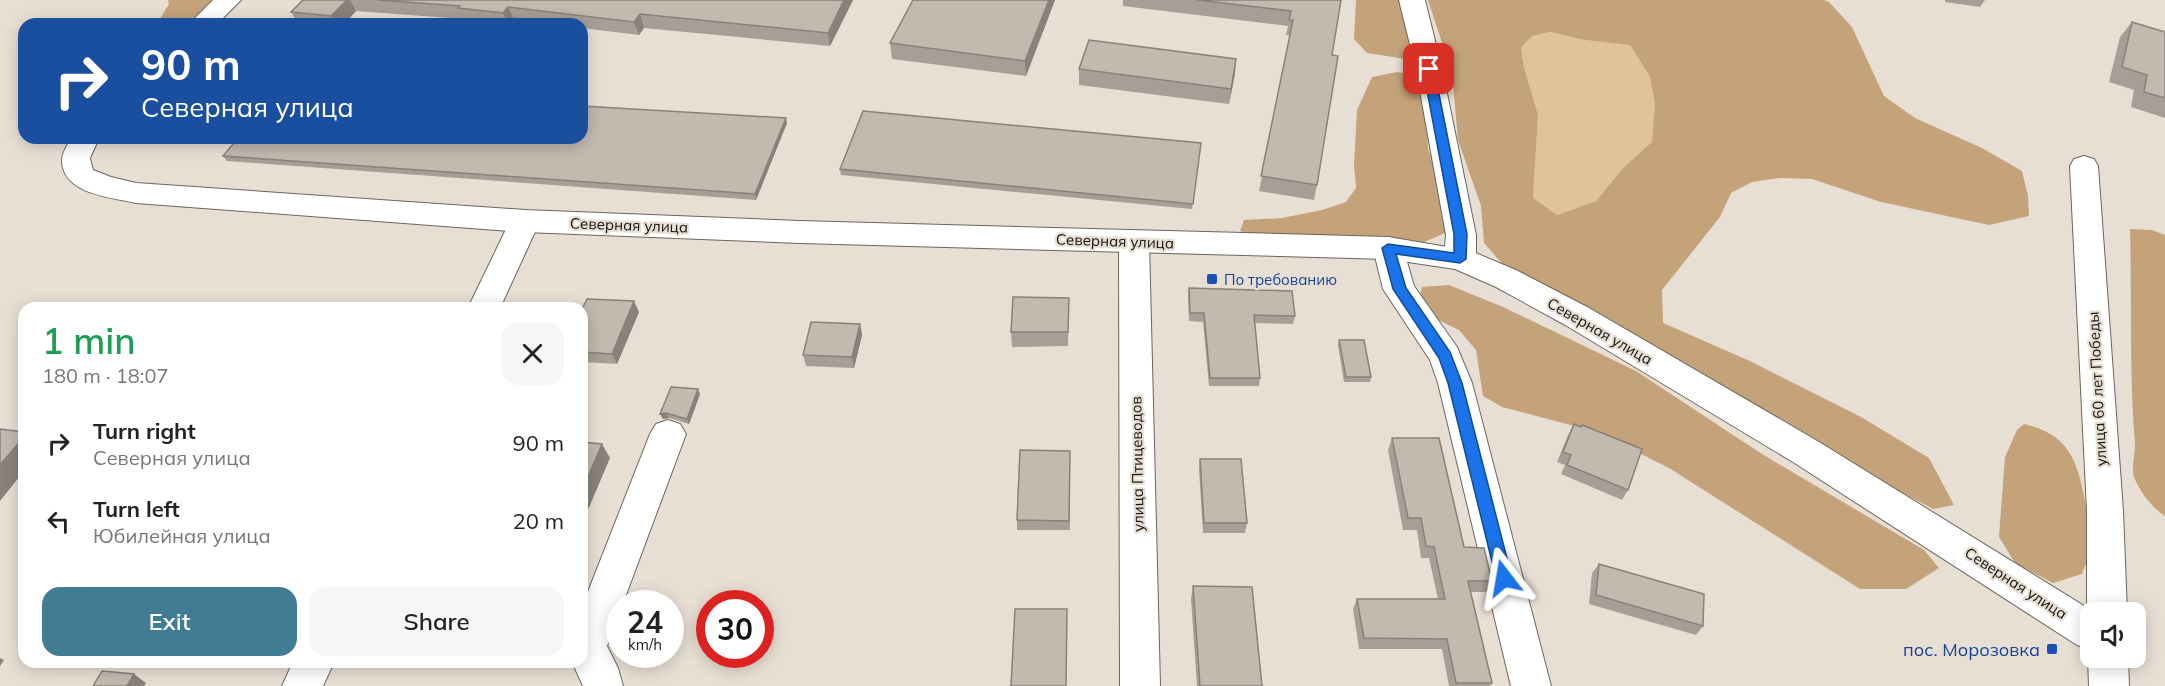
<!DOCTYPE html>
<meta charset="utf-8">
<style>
:root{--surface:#fff;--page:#f6f6f6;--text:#222;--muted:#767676;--accent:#407d94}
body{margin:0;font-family:Mulish,sans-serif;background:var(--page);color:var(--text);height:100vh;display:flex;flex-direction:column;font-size:22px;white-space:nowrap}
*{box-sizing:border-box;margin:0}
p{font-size:20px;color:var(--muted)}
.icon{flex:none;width:33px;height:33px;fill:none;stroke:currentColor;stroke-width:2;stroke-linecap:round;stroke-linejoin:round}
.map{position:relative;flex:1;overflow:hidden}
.drawer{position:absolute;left:18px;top:302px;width:570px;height:366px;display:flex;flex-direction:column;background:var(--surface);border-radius:18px;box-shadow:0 3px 15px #0003}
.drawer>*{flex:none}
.banner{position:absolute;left:18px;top:18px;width:570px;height:126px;border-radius:18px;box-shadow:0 3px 15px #0003;background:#1a4fa0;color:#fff;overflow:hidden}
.controls{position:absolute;left:2080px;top:602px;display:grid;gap:12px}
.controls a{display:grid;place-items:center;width:66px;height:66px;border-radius:12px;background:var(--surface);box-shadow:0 3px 15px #0003;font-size:30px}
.speed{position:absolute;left:606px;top:590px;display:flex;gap:12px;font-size:30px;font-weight:700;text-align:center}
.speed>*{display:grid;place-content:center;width:78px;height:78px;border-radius:50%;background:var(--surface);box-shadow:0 3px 15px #0003;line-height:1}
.speed small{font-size:15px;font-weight:400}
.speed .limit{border:9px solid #d22;background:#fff;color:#111}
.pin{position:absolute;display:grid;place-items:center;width:51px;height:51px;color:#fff;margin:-26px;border-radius:12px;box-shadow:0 3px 9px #0006}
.me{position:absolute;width:66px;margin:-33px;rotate:346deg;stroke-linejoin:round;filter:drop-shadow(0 0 4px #0008)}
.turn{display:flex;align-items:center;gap:21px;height:126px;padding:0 24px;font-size:27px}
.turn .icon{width:78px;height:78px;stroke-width:2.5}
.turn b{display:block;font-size:42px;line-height:51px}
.round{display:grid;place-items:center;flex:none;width:63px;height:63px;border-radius:18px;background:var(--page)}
.summary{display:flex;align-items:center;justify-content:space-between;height:102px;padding:0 24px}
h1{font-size:36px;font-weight:600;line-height:45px;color:#1e9e55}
.cta{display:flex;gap:12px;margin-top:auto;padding:12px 24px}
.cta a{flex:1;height:69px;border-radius:18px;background:var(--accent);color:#fff;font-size:24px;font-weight:600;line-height:69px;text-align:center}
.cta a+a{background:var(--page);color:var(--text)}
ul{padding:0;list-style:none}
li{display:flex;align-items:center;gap:18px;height:78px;padding:0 24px}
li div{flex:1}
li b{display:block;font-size:22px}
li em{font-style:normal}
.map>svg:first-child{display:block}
.green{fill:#e2c299}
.forest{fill:#c4a37a;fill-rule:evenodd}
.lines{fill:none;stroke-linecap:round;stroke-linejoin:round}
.minor-casing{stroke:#6d655c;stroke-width:2}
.tertiary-casing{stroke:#6d655c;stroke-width:2}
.minor{fill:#fff;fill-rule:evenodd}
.tertiary{fill:#fff;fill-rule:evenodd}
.wall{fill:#a79f96}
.shaded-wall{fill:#88827a}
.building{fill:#c2b9af;stroke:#88827a;stroke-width:1.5}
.route{fill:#1a73e8;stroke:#114b97;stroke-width:1.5}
.transit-dot{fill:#1a4fb4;stroke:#e8dfd4;stroke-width:2}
.labels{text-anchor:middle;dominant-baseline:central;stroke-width:4.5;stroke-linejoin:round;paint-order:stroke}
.street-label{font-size:15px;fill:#161310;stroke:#e8dfd4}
.transit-label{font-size:15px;fill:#164399;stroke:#e8dfd4;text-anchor:start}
.near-transit-label{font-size:18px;fill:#164399;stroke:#e8dfd4;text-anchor:end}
</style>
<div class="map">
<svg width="2165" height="686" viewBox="0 0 2165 686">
<rect width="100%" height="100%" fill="#e8dfd4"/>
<path class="green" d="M1550,32l35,8 45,5 20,32 5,27 -2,38 -30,26 -27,33 -40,14 -23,-17 5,-83 -14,-48 -3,-19 11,-12z"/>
<path class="forest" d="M168,0h48l-25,24h-34l12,-20z
M1356,0h48l12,56 -4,4 -45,-7 -13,-14z
M1428,0h396l5,2 23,25 32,69 31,22 67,30 40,23 6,25 1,20 -40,9 -108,-23 -69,-23 -32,-1 -28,4 -21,11 -11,24 -58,73 1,33 87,38 111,56 68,41 25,47 -21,4 -109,-58 -319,-184 -21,-24 -3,-37 -23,-66 -6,-67zM1550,32l35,8 45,5 20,32 5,27 -3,38 -29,26 -27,33 -39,14 -24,-17 5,-83 -14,-48 -3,-19 11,-12z
M1397,72l15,3 13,25 3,48 17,54 5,29 -28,12 -157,-5 -25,-7 4,-11 38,-2 40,-8 24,-8 10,-14 -2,-23 3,-55 15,-33z
M2130,229l22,1 13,5v281c-13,-8 -25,-24 -31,-39 -3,-8 1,-22 1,-32 -6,-72 -3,-144 -5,-216z
M1449,285l54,22 133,64 126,83 162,96 15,18 -33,21h-46l-191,-121 -72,-36 -95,-25 -19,-11 -7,-46 -17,-20 -25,-12 -14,-22 2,-9z
M2024,424c48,11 54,41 62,82 2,12 7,26 6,37 0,10 -7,22 -10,31l-29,9 -38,-20 -16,-26 6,-80 12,-27z"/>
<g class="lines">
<defs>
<path id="minor" d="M1399,0h26l17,69 34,166v24l-5,8 -11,3 -11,-3 -5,-8 2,-24 -30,-166z
M2084,156l10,3 4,7 25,345 4,101h-36v8l-4,-8v-101l-17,-345 4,-7z
M525,210l11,4 4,7 -40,87h-32l42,-87 4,-7z
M1134,231l11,3 4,8 11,444h-40l-1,-444 4,-8z
M1388,237l11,3 4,8 11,38 43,61 15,36 79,303h-40l-73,-303 -8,-23 -47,-71 -10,-41 4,-8z
M668,420l12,4 6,10 -63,169h-3v9l-13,34 11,22 5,18h-40l-11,-24h10v-55l68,-173 6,-10z
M293,662h41l-11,24h-41z"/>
<path id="tertiary" d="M213,0h28l-24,24h-28z
M71,138h28l-9,20 3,12 18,7 25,6 389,27 275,11 588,16 83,14 47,20 71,37 230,134 275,170h-3v45h37l1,29h-40l-1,-29 3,-7 -14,-5 -284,-183 -226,-136 -71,-39 -41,-18 -67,-10 -588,-16 -275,-11 -389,-29c-26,-6 -74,-9 -74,-43 0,-7 6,-16 9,-22z"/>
</defs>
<use href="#minor" class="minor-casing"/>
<use href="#tertiary" class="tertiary-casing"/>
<use href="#minor" class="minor"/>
<use href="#tertiary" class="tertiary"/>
</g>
<path class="wall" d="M303,0h550l-23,46 -186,-18 -5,7 -57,-7v-4h-34l-34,-4 -3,4h-23l-24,-2 -1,-3 -107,-8 -12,13h-46l-7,-12z
M913,0h142l-29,76 -134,-17 -2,-16z
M1123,0h218l-9,55 -15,130 -3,15 -55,-9 31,-156h-4l2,-9 -165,-20z
M1945,0h40l-5,7 -35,-5z
M2132,22l33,10v86l-34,-11 3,-17 -25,-8 11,-45z
M1079,69l156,5 -6,30 -150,-19z
M787,123l-31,77 -529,-39 -4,-5z
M1201,143l-9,66 -351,-34 -1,-6z
M1189,288l106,28 -2,8 -38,-1 5,55 -1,8h-50l-6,-64 -14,-1 -1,-24z
M1069,298l-1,48 -56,1 -1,-15z
M582,309l57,3 -22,52 -35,-2z
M860,324l2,11 -8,33 -48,-2 -3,-11z
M1339,340l32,37 -1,5h-26l-6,-37z
M700,394l-11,30 -20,-6 -6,1 -3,-5z
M1574,424l54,66 -6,10 -61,-26 4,-9 -8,-3 11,-27z
M1392,438l72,109 28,34 -6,11h-15l21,91 -2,3h-41l-7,-37h-83l-6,-40 4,-10h81l-9,-41h-8l-4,-28h-14l-15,-80z
M1070,451v79h-53v-10z
M1200,459l47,64 -2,10h-42l-4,-64z
M1599,564l104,62 -7,9 -107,-31 3,-31z
M1193,586l69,100h-65l-6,-87z"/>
<path class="shaded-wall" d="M347,0h3l6,11 -12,13h-8l-5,-8z
M844,0h9l-23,46 -2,-13z
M1049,0h6l-29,76 -1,-15z
M508,7l6,13 -3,4h-3l-5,-11z
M640,14l4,14 -5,7 -5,-13z
M1236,59l-1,15 -6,30 2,-15z
M786,118l1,5 -31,77 -1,-6z
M634,301l5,11 -22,52 -5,-10z
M860,324l2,11 -8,33 -2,-11z
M698,389l2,5 -11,30 -2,-5z
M666,413l3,5 -6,1 -3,-5z
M24,437v34l-24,30v-36z
M602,444l8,14 -28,66v-33z
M0,658l4,2 -4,6z
M134,674l12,9 -2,3h-17z"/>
<path class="building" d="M303,0h44l-16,16 -40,-4z
M377,0h467l-16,33 -188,-19 -6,8 -126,-15 -5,6 -45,-5 2,-2z
M913,0h136l-24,61 -135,-18z
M1197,0h144l-9,55 6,1 -21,129 -56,-9 32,-156h-4l2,-9z
M2132,22l33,10v66l-21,-6 3,-17 -25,-8z
M1089,40l147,19 -5,30 -152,-20z
M582,106l204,12 -31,76 -532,-38 15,-18h344z
M863,111l338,32 -8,61 -353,-35z
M1189,288l103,3 3,25 -41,-1 6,63h-50l-6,-65h-14z
M1013,297l56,1 -1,34h-57z
M587,299l47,2 -22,53 -30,-2v-43z
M211,306l24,2h-25z
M811,322l49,2 -8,33 -49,-2z
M1339,340h25l7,37h-25z
M671,387l27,2 -11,30 -21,-6 -6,1z
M1574,424l7,3 1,-2 60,24 -14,41 -61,-25 4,-10 -8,-3z
M0,429l24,3v5l-24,28z
M1392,438h47l25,109 20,1 8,33h-24l24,102h-36l-9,-44 -83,-1 -7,-39h88l-11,-52 -8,-1 -5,-28h-13z
M582,442l20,2 -20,47z
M1020,450l50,1 -1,70 -52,-1z
M1200,459h41l6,64h-43z
M1599,564l105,30 -1,32 -107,-31z
M1193,586l59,1 10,99h-62z
M1015,609h52l-1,77h-55z
M102,671l32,3 -7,12h-34z"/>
<path class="route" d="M1429,65l5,4 33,165 -1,25 -6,4 -64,-9 10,34 44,64 12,31 50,195 -2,5 -6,2 -6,-2 -2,-5 -48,-195 -9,-25 -46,-69 -11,-41 6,-4 66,9v-19l-31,-165z"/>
<g class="transit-dot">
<rect x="1206" y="273" width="12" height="12" rx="3"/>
<rect x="2046" y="643" width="12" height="12" rx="3"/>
</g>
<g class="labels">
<g class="street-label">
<text transform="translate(629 225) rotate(2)">Северная улица</text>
<text transform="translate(1115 241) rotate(2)">Северная улица</text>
<text transform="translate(1600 331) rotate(30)">Северная улица</text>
<text transform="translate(2097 389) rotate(-93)">улица 60 лет Победы</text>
<text transform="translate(1137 464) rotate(-91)">улица Птицеводов</text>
<text transform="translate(2016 583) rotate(33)">Северная улица</text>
</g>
<g class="transit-label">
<text x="1224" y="279">По требованию</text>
</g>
<g class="near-transit-label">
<text x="2040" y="649">пос. Морозовка</text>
</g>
</g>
</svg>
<div class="controls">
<a><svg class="icon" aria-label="sound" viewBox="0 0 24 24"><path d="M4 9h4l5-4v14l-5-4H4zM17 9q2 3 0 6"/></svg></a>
</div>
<div class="speed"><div>24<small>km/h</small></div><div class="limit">30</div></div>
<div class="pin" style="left:1429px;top:69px;background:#d93025"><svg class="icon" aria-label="arrive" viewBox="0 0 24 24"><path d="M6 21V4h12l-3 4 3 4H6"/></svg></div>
<svg class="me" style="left:1504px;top:578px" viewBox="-20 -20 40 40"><path d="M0-17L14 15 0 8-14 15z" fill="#1a73e8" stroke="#fff" stroke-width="4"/></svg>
<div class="banner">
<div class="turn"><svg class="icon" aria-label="right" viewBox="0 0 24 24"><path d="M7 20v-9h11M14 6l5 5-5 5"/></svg><div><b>90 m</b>Северная улица</div></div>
</div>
<section class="drawer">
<div class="summary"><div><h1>1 min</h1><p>180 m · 18:07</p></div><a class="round"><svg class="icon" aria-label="close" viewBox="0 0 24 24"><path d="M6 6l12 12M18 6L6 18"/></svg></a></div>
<ul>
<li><svg class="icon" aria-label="right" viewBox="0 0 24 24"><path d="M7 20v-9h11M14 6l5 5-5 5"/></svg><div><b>Turn right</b><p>Северная улица</p></div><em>90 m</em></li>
<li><svg class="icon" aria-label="left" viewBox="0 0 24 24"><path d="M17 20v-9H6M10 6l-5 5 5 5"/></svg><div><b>Turn left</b><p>Юбилейная улица</p></div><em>20 m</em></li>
</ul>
<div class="cta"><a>Exit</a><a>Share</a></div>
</section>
</div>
